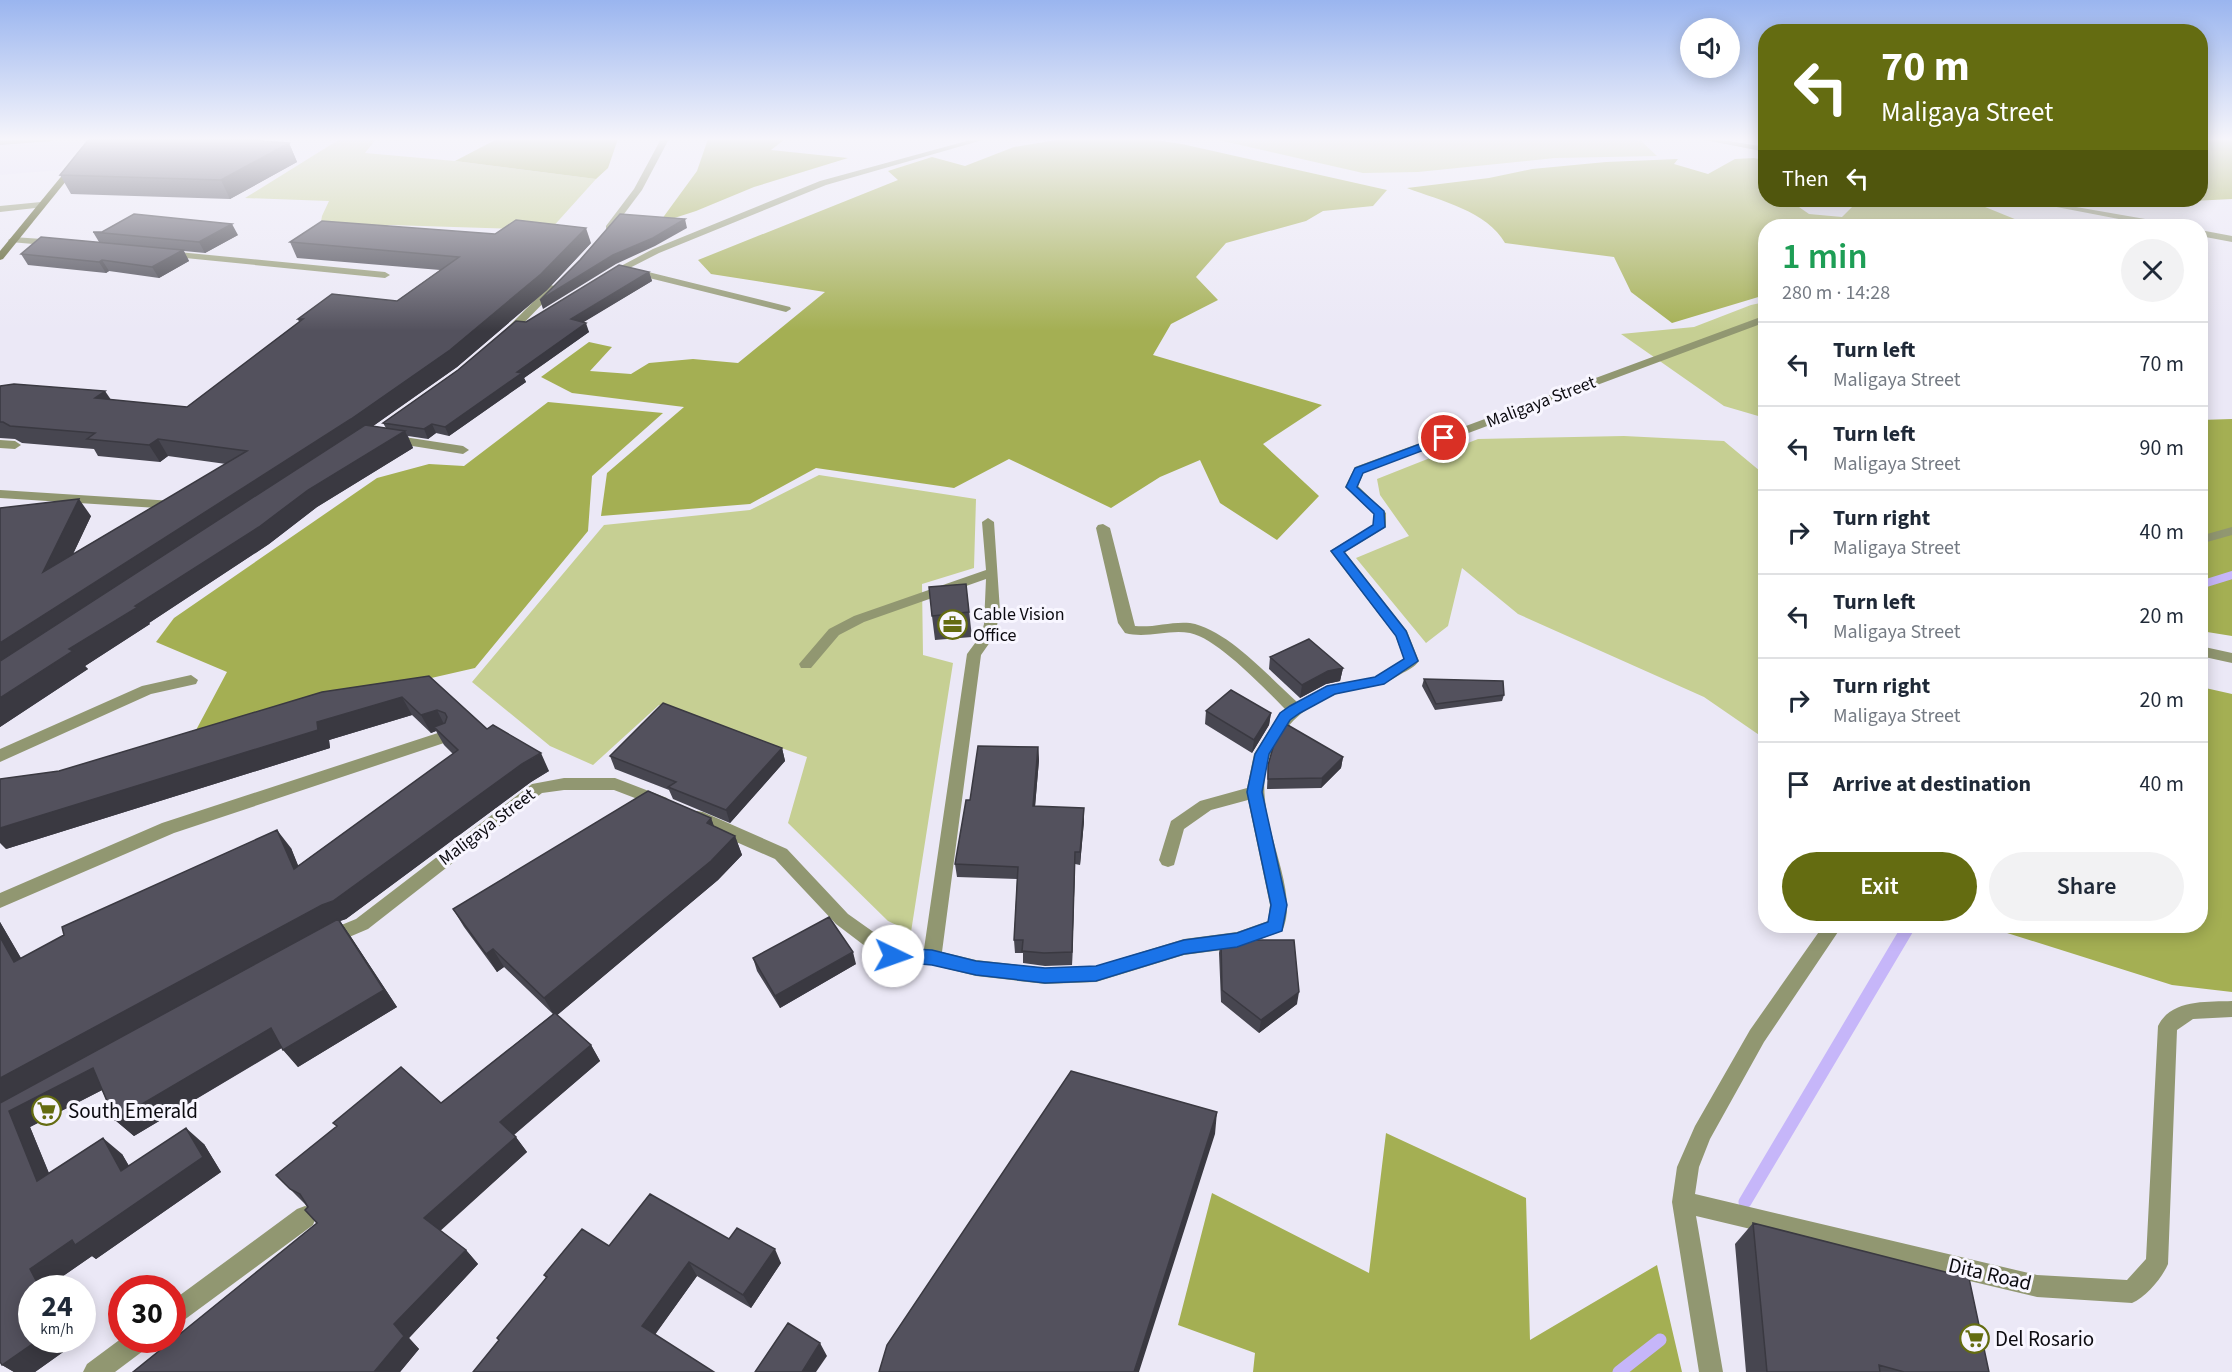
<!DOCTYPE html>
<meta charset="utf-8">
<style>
:root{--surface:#fff;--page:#f2f2f3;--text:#1f2937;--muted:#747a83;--line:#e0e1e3;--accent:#646c11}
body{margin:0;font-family:"Source Sans 3",sans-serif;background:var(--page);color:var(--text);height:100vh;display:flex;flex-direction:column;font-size:22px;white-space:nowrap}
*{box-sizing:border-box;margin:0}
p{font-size:20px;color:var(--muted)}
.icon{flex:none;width:33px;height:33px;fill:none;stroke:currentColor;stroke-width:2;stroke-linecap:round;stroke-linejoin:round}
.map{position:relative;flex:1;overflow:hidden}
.details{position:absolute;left:1758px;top:219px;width:450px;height:714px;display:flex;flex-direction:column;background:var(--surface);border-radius:24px;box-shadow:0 3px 15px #0003}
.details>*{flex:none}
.guide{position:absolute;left:1758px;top:24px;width:450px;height:183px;border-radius:24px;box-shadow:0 3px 15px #0003;background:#646c11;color:#fff;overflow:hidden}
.tools{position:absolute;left:1680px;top:18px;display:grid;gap:12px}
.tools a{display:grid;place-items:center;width:60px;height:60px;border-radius:50%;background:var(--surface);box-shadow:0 3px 15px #0003;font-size:30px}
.speed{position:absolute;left:18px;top:1275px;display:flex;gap:12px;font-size:30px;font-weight:700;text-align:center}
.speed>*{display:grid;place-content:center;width:78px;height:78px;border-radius:50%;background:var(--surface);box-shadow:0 3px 15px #0003;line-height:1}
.speed small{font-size:15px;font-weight:400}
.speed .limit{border:9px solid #d22;background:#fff;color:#111}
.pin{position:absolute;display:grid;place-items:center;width:51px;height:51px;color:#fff;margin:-26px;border:3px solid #fff;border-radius:50%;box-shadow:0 2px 6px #0007}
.me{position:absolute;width:66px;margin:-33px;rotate:93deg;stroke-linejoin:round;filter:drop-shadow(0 0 4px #0008)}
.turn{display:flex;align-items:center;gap:21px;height:126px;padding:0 24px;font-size:27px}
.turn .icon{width:78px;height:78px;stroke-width:2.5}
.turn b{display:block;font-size:42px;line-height:51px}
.then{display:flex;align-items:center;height:57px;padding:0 24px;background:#0003;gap:12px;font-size:22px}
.round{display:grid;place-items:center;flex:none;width:63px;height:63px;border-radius:32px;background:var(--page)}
.headline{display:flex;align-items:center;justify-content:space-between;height:102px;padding:0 24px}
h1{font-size:36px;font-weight:600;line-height:45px;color:#1e9e55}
.button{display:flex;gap:12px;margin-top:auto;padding:12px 24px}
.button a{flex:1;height:69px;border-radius:36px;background:var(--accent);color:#fff;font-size:24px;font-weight:600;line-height:69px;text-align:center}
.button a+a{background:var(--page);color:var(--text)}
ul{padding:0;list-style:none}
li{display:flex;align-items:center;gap:18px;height:84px;padding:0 24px;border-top:2px solid var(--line)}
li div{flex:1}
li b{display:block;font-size:22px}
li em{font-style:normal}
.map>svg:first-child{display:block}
.built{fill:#e4dff5}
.green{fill:#c6cf93}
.forest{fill:#a4af53}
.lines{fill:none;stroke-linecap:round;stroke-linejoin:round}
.stream-far2{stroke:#c6b6f9;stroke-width:8}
.stream-far1{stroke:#c6b6f9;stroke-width:10}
.stream{stroke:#c6b6f9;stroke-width:13}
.minor{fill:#919771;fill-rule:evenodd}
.major{fill:#4a5016;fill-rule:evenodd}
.wall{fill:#474650}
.shaded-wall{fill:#3a3941}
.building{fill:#53515d;stroke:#3a3941;stroke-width:1.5}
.route{fill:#1a73e8;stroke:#114b97;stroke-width:1.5}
.labels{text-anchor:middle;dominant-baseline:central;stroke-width:6;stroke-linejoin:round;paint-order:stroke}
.street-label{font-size:18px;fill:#0c0b10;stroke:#f8f6ff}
.poi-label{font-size:18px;fill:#0c0b10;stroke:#f8f6ff;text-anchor:start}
.near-poi-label{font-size:21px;fill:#0c0b10;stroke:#f8f6ff;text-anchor:start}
.near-street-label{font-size:21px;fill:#0c0b10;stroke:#f8f6ff}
</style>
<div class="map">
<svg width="2232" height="1372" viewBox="0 0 2232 1372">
<rect width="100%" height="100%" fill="#ebe8f6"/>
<path class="built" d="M0,139h86l-26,31 -60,5z"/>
<path class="green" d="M340,139h63l-3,2 -24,-2 -11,14 90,8 141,18 -46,51 -160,-5 -72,15 4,-24 7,-15 -84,-3z
M1214,139h413l14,2 16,15 -102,2 -137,14 -55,1z
M1765,302v116l-41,-12 -103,-72 73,-7 57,-22z
M1624,436l100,5 36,30 5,10v258l-61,-42 -186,-83 -56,-46 -14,58 -22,17 -70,-85 53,-22 -29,-41 -3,-16 101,-40z
M819,475l157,24 -2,69 -52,16 1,71 30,8 -42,269 -23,-11 -100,-98 19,-66 -148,-52 -66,60 -43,-19 -78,-64 132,-157 146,-15z"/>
<path class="forest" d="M497,139h121l-10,29 -12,11 -141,-18z
M708,139h77l-14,11 77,8 -94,29 -58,24 -37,12 38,-52z
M1062,139h86l34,5 205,46 -14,16 -50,5 -17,10 -80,22 -30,34 22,23 -47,24 -18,31 169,50 -59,39 56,52 -42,44 -57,-37 -20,-43 -40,17 -49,31 -102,-49 -55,29 -138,-20 -66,36 -149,12 6,-43 77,-66 -112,-14 -31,-16 48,-35 23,5 -22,24 41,3 18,-11 44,-4 45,4 87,-71 -114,-18 -13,-14 200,-80 -10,-9 44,-14 33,9 49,-19z
M2201,139h31v60l-79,4 -17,-3h64z
M1754,158l11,2v17l-5,7 5,2 1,14h23l20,14 33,3 14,-14 -3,-3h115l49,20 -6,6h-245l-1,69 -93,28 -41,-31 -17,-35 -109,-14c-18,-32 -64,-42 -98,-55l82,-10 43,-9 74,-7 72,-3 -4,5 34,10 27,-15z
M548,402l115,11 -71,63 -4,55 -113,137 -280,64 32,-60 -71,-30 18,-24 203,-140 52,-14 35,2z
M2232,419v217l-31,-5 -1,-211z
M2201,687l31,7v298l-60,-7 -187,-59h215z
M1386,1133l140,65 4,142 127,-75 25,107h-429l2,-19 -77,-28 34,-132 157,80z"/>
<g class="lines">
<path class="stream-far2" d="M2200,585l32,-10"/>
<path class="stream-far1" d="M1905,932l4,-6"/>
<path class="stream" d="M1745,1202l161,-271
M1619,1372l41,-32"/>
<path class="minor" d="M26,139h30l-4,2 -52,4v-4z
M661,139h8l-27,51 -30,40h-6v-4l28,-37z
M974,139h12l-160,46 -167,68 -47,24 -8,-2 49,-26 167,-68z
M1700,139h15l51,8v5z
M2020,200h16l132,23 5,3h-18z
M41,202l3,1v4l-44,5v-6z
M2200,230l32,6v6l-32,-6z
M13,237l44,3 5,3 -5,3 -47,-4 -2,-2z
M168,251l217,21 5,3 -5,3 -220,-22 -2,-2z
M632,268l158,39 1,2 -5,3 -157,-39v-4z
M550,285l9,2 -48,49h-8v-4z
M1766,315v7l-402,150 -6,14 28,27v14l-41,25 62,79 12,30c-4,6 -11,9 -18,13 -25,16 -38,12 -64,20 -30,10 -53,31 -66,59 -26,56 33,134 11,178l-45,17 -53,7 -88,27 -51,2 -69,-8 -44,-11 -39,-1 -7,-2 -50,-38 -61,-65 -84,-37 -2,-5 2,-5 6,-1 6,1 84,37 61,65 48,34 28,1 43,-295 14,-19 3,-11 2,-45 -122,43 -25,13 -28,33h-10l-2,-4 30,-35 25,-13 132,-46 -4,-48 6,-4 6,4 6,89 -5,24 -14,20 -39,297 34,8 69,8 51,-2 88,-27 53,-7 31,-11 2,-16 -22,-105 -37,10 -27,19 -10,36 -6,2 -6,-2 -3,-5 12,-39 29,-20 47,-13 7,-34 26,-41 5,-4c-20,-20 -68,-71 -95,-76 -22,-4 -43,6 -65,0l-7,-10 -22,-95 2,-3 5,-1 7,4 25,98c18,2 37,-5 55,-3 37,6 79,54 107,79l30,-16 48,-9 29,-18 -9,-24 -65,-84 43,-26 1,-11 -29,-27 10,-20z
M391,435l72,11 6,4 -6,4 -76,-12v-6z
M0,440l15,1 6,4 -6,4 -15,-1z
M0,490l173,11 6,4 -6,4 -173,-11z
M2232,527v8l-32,9v-8z
M2200,646l32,7v10l-32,-7z
M191,675l7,5 -2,4 -45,10 -151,68v-13l142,-63z
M447,730l6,2 2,4 -2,4 -279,93 -174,75v-15l162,-70z
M564,778h51l52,20 2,4 -2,4 -6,2 -47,-18h-50l-22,3 -174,136 -40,17 -6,-3 -3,-5 3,-5 34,-14 176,-135z
M1823,926h19l-78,116 -54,97 -11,28 -4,27 342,81 90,5 19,-21 12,-233c13,-27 49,-24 74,-25v16l-39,2 -16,11 -9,234c-6,14 -22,33 -36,39l-95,-6 -341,-81 27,156h-24l-27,-170 5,-35 18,-41 55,-96z
M305,1206l8,3 3,8 -3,8 -133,98 -8,3v-25l125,-92z
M122,1338l29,2 -4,8 -32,24h-32l4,-8z"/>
<path class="major" d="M92,139h8l-97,120 -3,1v-9z"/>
</g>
<path class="wall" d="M260,141l29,2 8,19 -67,37 -159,-5 -11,-19z
M93,232l145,3 -33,18 -21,-2 5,10 -30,17 -50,-7 -3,2 -78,-8 -7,-11 78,-12z
M290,242l301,1 -44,47 -90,77 -84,59 13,2 -3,-5 143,-101 123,-50 3,9 -69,41 6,10 -65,46 2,4 -77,54 -13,-3 -8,6 -20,-3 5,12 -96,59 -48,37 -120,79 1,1 -65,42 3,3 -88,58v-219l91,8 -18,38 153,-90 -58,-8 -8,6 -62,-6 -4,-7 -72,-6 -7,-4 -15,-1v-52l111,14 76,7 112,-85 -1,-3 99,-18 43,-31 -143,-12z
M966,584l6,53 -37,3 -3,-24z
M1270,657l73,11 -3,13 -14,3 -26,14 -31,-29z
M429,676l58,53 62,42 -18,11 -185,137 -6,2 11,16 46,70 -99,60 -16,-19 -148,88 -19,-16 -13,-30 -72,37 19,46 73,-19 7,12 75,-22 17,28 -125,87 -4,-3 -39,27 27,57 -45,32h-21l-12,-7 -2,-443 21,36 270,-110 7,18 155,-112 -9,-9 -8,-14 -5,2 -19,-18 -83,25 1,8 -324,101 53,-78z
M1424,679l80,16 -2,6 -67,9 -13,-24z
M1206,711l65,2 -2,12 -17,28 -47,-29z
M1038,747l1,13 -4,46 49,15 -4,44 -5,-1 -3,101 -27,1 -22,-3v-10h-8l-1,-13 3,-61 -60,-2 -2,-13 15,-64z
M782,748l3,13 -55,62 -57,-24 -4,-9 -54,-21 -5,-13z
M1343,757l-2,11 -20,20 -54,1 1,-24z
M711,818l3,9 21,9 7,19 -24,25 -161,135 34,30 9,16 -86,74 13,17 -87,78 26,20 12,14 -69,74 10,11 -19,23h-267l184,-149 -12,-19 -15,-15 151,-86 112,-89 -49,-47 -7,5 -33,-45 -11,-18z
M1221,940l76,64 -38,29 -38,-31 -2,-49z
M753,958l103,6 -76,44 -23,-37z
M1753,1223l236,149h-243l-11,-128z
M729,1239l52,24 -30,45 -54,-32 -42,58 -156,6 47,-62 -2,-3 65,-29z"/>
<path class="shaded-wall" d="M240,139h21l-12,18z
M289,143l8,19 -67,37 -9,-19z
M685,219l2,9 -32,18 -39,18 -73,45 -3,-9 73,-45z
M232,224l6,11 -33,18 -6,-11z
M586,228l5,15 -44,47 -90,77 -98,69 -359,235v-28z
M183,250l6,11 -30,17 -7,-11z
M102,260l7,11 -3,2 -7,-11z
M649,272l3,9 -78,47 -3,-9z
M586,323l3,9 -65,46 2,4 -77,54 -4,-9 72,-55z
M105,391l11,16 -21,-9z
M432,424l4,9 -8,6 -4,-10z
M405,431l8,17 -96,59 -48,37 -120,79 1,1 -65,42 3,3 -88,58v-29l69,-49 239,-159z
M158,439l10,17 -8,6 -11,-17z
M79,499l12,17 -35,74 -13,-18z
M1343,668l-3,13 -14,3 -26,14 2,-13 26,-14z
M402,697l10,18 -83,25 1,8 -324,101 -6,-6v-15l317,-106z
M437,710l9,18 -12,-1 2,4 -5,2 -10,-18z
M1271,713l-2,12 -17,28 2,-13z
M1038,747l1,13 -5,59 -1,-13z
M782,748l3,13 -55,62 -4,-13z
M541,753l8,18 -18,11 -185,137 -6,2 11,16 46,70 -99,60 -15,-17 57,-129 -340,184v-27z
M1343,757l-2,11 -20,20 1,-10z
M1084,808v13l-4,44v-13z
M711,818l7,19 -11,-14z
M277,830l14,18 16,39 -13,-18z
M735,836l7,19 -24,25 -163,137 -11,-19z
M1075,852v12l-3,101v-13z
M0,922l33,57 -19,-17 -14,-25z
M493,949l11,18 -7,5 -11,-18z
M853,952l3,12 -76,44 -5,-12z
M1299,992l-2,12 -38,29 2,-13z
M271,1028l15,17 -152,91 -19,-16z
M591,1045l9,16 -89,76 -11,-15z
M93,1068l19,17 -82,42 28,69 -21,-15 -28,-70z
M1217,1112l-2,22 -76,238h-5z
M186,1128l18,16 17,28 -125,87 -4,-3 -39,27 2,5h-15l-10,-19z
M516,1137l11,15 -89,81 -14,-15z
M103,1138l19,16 19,33 -20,-16z
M775,1249l6,14 -30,45 -8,-13z
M466,1250l12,14 -69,74 10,11 -19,23h-26l20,-48z
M689,1262l8,14 -45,63 -10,-13z
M38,1340h42l-45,32h-21l-12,-7z
M820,1343l7,13 -11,16h-14z"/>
<path class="building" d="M89,139h151l49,4 -68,37 -161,-5z
M134,214l98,10 -33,18 -106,-10h9z
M620,214l65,5 -32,19 -40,17 -73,45 40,-40z
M516,220l70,8 -45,46 -91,76 -99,69 -351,224v-135l79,-9 -36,73 204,-121 -89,-12 -9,6 -62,-6 8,-6 -85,-7 -7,-4h-3v-36l14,-2 91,7 -10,7 92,9 116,-88h-5l34,-25 65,7 62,-44 -169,-15 32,-21 173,13z
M41,237l142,13 -31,17 -50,-7 -3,2 -78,-8z
M619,265l30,7 -78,47 15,4 -69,49 5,1 -77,54 -13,-3 -8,5 -41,-6 75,-53 58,-49 10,1z
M365,425l40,6 -97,59 -49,37 -124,79 3,1 -69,42 4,2 -73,47v-37z
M966,584l3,28 -37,4 -3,-29z
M1309,639l34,29 -15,3 -26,14 -32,-28z
M429,676l58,53 6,-4 48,28 -19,11 -189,137 -11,4 -322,173v-141l14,25 50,-27 -2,-8 215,-97 17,39 164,-119 -24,-23 11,-4 2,-6 -2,-4 -8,-3 -16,5 -19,-18 -85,25 1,8 -318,98v-49l59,-8 263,-79z
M1424,679l79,2 1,14 -68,9z
M1231,690l40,23 -17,27 -48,-29z
M663,703l119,45 -56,62 -58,-23 8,-5 -66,-26z
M1286,724l57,33 -21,21 -54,1v-14l6,-21z
M978,746l60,1 -5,59 51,2 -4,44h-5l-3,100 -28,1 -22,-2 1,-11h-9l4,-73 -63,-3 11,-64h4z
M648,791l63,27 -4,5 28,13 -24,25 -167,137 -51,-49 -7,5 -33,-45z
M829,917l24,35 -78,44 -22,-38z
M338,919l46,71 -101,60 -12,-22 -156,92 -22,-52 -84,43 28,70 66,-43 18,33 65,-43 17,29 -128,88 -3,-5 -42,29 10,19h-8v52h6l-36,25 -2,-3v-259z
M1221,940h73l5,52 -38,28 -39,-30z
M555,1013l36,32 -91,77 16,15 -92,81 42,32 -72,74 10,12 -30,36h-241l184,-149 -12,-13 3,-3 -8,-13 -10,-5 -14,-14 61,-49 -4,-3 68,-56 40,36z
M1071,1071l146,41 -83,260h-255l8,-27z
M650,1194l79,45 8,-11 38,21 -32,46 -54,-33 -47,64 72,46h-241l26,-32 -2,-2 50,-61 -3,-2 38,-46 27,17z
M1753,1223l216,55 20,94h-85l-25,-7 1,7h-113z
M788,1323l32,20 -18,29h-47z"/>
<linearGradient id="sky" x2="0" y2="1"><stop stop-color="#9ab5ef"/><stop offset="0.42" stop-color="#f6f5fb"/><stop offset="1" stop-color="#f6f5fb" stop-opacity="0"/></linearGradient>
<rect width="2232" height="331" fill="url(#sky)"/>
<path class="route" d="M1444,435l6,3 -2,3 -85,32 -6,14 27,24 1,16 -41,25 62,79 12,30 -34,23 -49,10 -35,19 -10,7 -21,34 -7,38 25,113 -5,26 -45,16 -53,7 -88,27 -51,2 -69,-8 -44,-10 -45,-4 -2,-5 2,-6 6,-2 39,2 44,11 69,7 51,-2 88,-26 53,-7 31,-11 3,-17 -24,-113 8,-38 25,-41 10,-7 37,-20 48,-9 29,-18 -8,-23 -65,-85 42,-26 1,-11 -28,-27 9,-19z"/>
<defs>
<symbol id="office-ring" viewBox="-11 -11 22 22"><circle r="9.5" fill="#f8f6ff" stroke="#646c11" stroke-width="1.5"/><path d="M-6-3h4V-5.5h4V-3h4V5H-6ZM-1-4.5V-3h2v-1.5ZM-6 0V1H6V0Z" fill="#646c11"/></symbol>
<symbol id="supermarket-ring" viewBox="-11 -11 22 22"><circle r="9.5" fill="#f8f6ff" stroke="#646c11" stroke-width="1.5"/><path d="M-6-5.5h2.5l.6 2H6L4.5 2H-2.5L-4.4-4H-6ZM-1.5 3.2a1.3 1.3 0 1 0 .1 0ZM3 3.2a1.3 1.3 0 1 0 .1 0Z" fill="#646c11"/></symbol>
</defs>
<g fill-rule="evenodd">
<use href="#office-ring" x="936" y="608" width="33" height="33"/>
<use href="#supermarket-ring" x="30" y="1094" width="33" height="33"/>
<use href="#supermarket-ring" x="1958" y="1322" width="33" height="33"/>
</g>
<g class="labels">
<g class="street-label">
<text transform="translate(1541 402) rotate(-21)">Maligaya Street</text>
<text transform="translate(487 827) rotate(-37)">Maligaya Street</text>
</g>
<g class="poi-label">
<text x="973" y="614">Cable Vision<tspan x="973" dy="21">Office</tspan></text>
</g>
<g class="near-poi-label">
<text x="68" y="1111">South Emerald</text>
<text x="1995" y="1339">Del Rosario</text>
</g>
<g class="near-street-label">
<text transform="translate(1990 1274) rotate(13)">Dita Road</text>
</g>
</g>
</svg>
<div class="tools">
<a><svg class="icon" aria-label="sound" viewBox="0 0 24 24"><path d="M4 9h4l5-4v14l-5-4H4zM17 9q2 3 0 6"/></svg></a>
</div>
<div class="speed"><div>24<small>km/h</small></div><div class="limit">30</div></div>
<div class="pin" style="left:1444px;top:438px;background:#d93025"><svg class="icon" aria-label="arrive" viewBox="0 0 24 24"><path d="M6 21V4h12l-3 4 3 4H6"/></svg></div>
<svg class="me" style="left:893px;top:956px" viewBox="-20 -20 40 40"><circle r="19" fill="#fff"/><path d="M0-13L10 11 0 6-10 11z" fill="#1a73e8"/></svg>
<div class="guide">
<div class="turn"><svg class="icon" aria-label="left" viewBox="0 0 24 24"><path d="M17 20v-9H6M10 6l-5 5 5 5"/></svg><div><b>70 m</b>Maligaya Street</div></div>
<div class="then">Then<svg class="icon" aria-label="left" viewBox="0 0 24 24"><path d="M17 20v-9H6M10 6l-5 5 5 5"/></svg></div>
</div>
<section class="details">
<div class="headline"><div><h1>1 min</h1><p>280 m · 14:28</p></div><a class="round"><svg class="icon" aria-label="close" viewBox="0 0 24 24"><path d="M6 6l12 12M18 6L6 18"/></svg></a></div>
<ul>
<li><svg class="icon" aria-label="left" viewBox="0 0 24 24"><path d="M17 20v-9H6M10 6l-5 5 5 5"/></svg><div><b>Turn left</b><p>Maligaya Street</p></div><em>70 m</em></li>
<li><svg class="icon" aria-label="left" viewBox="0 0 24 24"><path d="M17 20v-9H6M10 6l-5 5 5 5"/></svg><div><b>Turn left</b><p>Maligaya Street</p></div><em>90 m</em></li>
<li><svg class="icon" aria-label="right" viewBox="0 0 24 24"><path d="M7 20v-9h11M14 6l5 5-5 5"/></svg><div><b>Turn right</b><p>Maligaya Street</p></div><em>40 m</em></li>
<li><svg class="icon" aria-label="left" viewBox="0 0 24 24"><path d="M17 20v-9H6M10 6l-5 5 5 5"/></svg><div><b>Turn left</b><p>Maligaya Street</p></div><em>20 m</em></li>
<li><svg class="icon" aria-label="right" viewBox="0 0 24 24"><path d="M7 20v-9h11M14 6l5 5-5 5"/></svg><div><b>Turn right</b><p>Maligaya Street</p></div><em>20 m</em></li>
<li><svg class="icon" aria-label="arrive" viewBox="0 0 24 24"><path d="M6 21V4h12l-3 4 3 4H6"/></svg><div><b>Arrive at destination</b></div><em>40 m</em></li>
</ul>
<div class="button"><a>Exit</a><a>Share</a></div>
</section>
</div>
